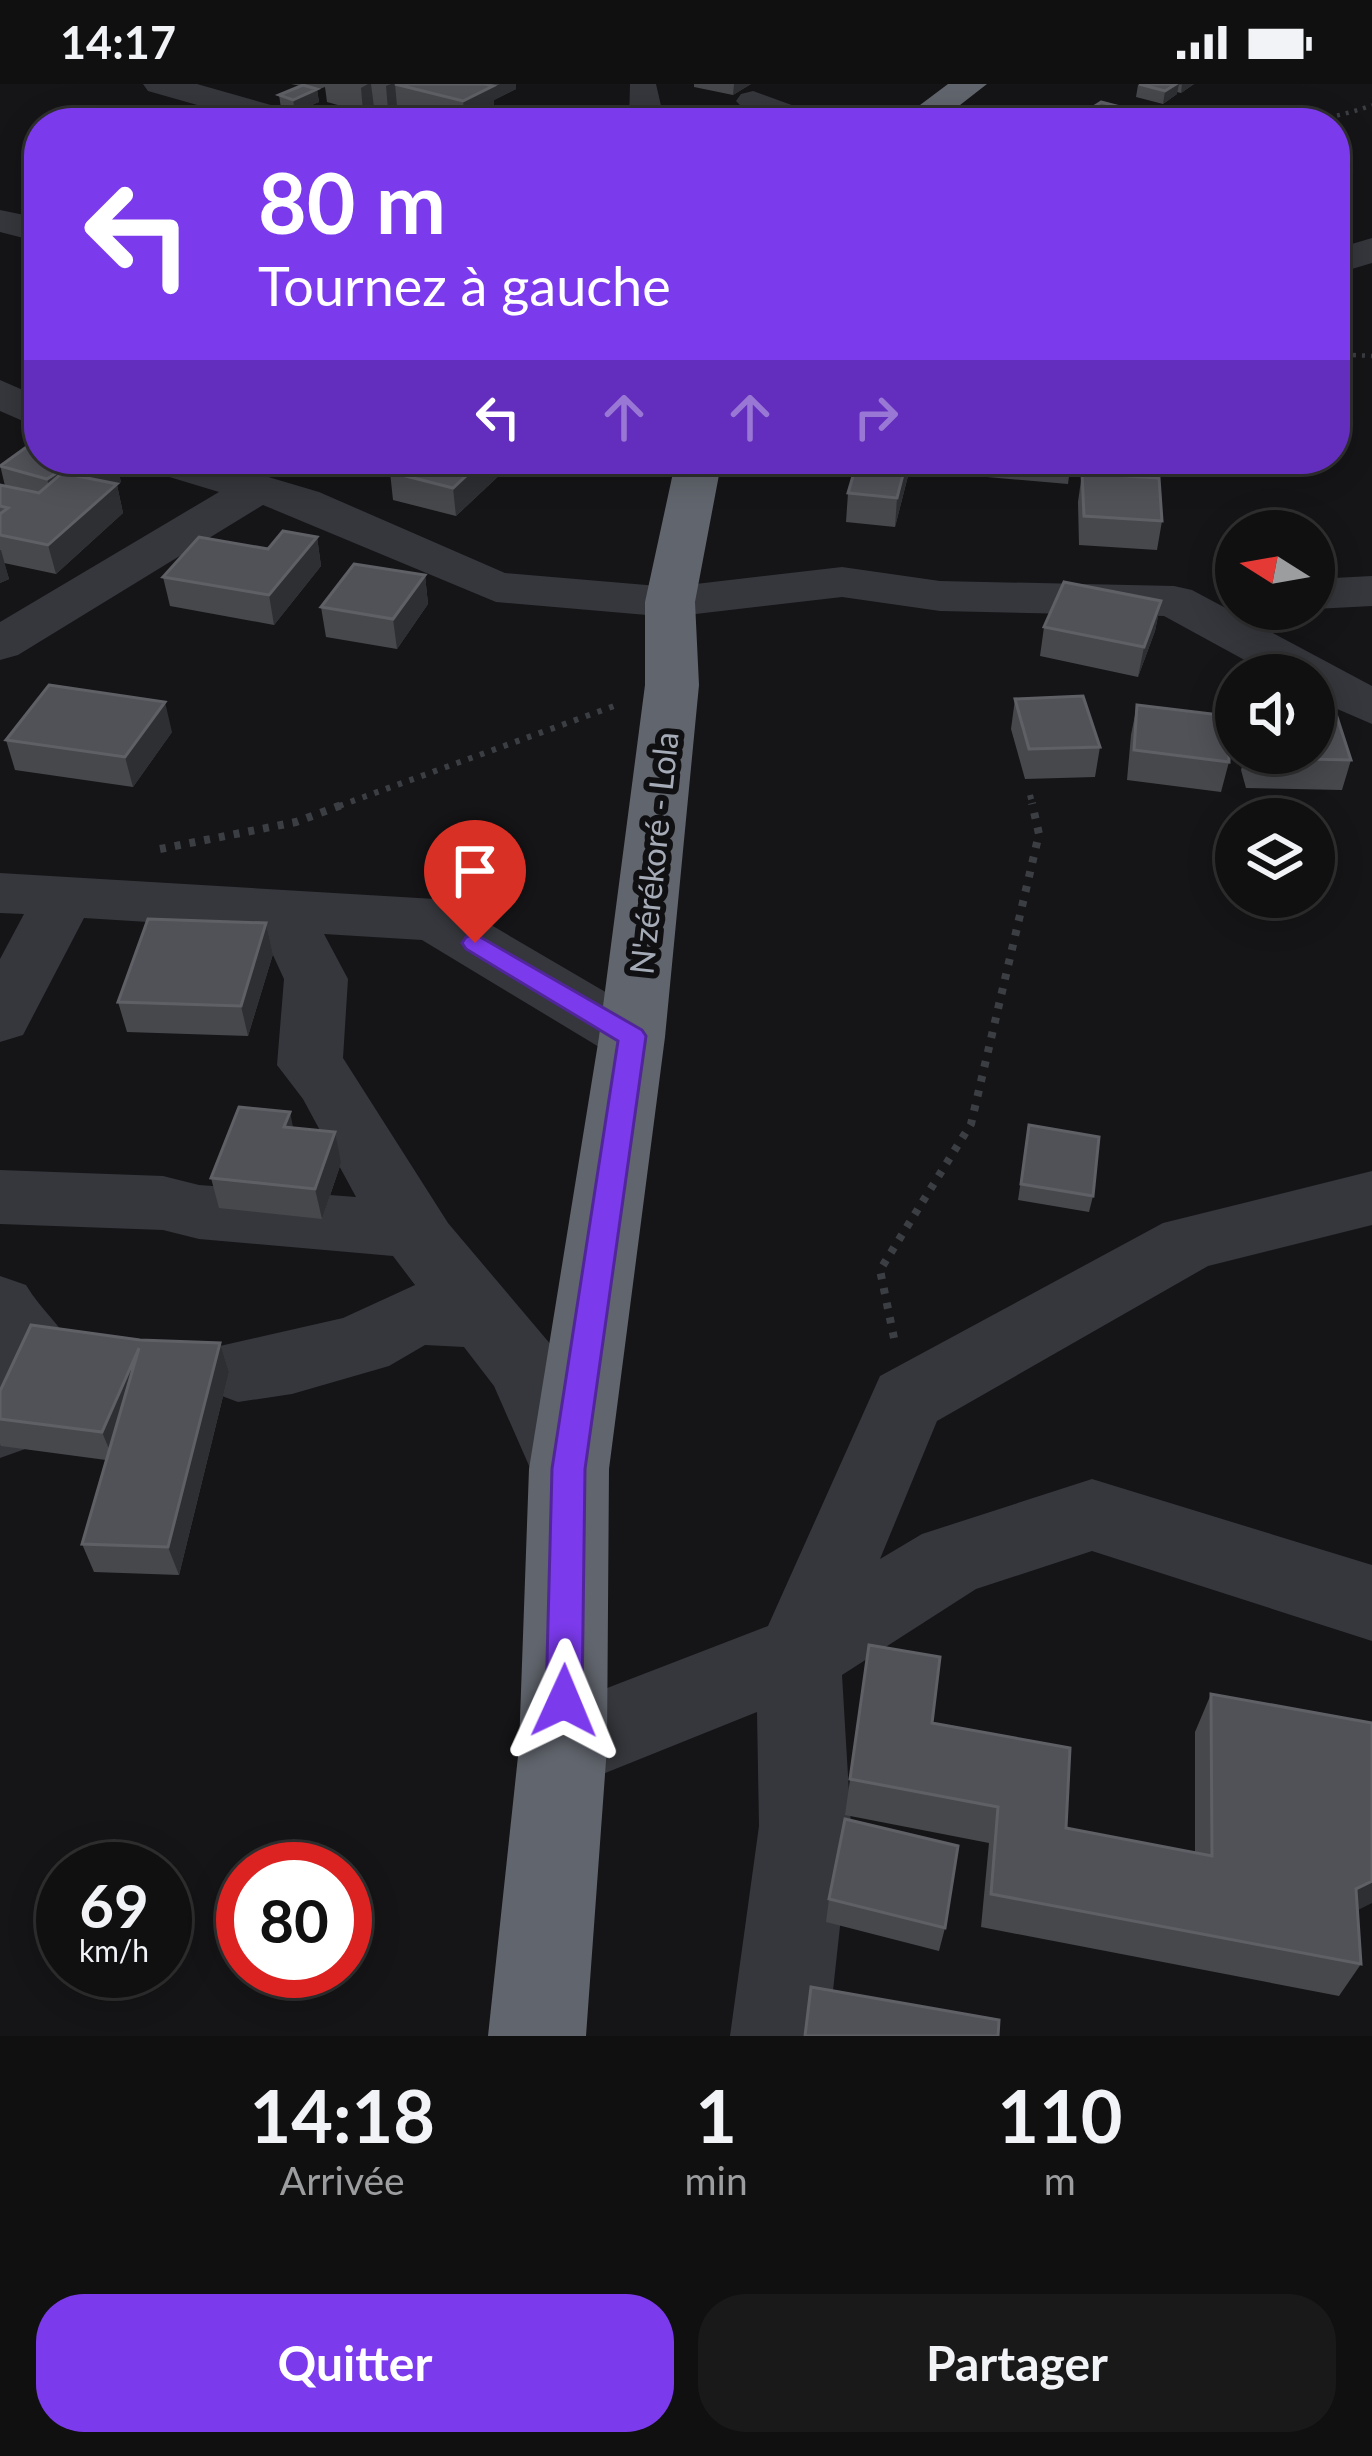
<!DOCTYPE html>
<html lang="fr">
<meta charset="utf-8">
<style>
:root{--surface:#101011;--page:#19191a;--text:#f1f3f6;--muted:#9c9d9f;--line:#303031;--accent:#7c3aed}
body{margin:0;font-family:Lato,sans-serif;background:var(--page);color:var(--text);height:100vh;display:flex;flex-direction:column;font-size:45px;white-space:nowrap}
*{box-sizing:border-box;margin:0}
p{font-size:39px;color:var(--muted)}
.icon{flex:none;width:66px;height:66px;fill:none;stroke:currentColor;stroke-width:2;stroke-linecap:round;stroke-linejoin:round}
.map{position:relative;height:1952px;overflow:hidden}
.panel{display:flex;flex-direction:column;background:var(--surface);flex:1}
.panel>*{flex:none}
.top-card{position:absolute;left:24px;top:24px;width:1326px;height:366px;border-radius:48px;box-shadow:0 6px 30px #0003,0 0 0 3px var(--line);background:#7c3aed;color:#fff;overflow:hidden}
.needle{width:78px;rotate:281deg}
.fabs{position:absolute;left:1215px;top:426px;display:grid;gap:24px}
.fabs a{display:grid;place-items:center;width:120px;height:120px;border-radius:50%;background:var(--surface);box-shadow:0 6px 30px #0003,0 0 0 3px var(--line);font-size:60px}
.speed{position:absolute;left:36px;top:1758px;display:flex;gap:24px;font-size:60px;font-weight:700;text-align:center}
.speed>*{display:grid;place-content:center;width:156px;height:156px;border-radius:50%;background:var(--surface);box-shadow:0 6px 30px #0003,0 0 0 3px var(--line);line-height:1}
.speed small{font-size:30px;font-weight:400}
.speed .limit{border:18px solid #d22;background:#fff;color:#111}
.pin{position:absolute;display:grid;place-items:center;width:102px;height:102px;color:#fff;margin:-123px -51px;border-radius:50% 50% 50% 0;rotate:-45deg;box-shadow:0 0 12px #0007}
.pin .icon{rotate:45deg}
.me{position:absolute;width:132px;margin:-66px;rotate:1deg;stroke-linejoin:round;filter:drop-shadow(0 0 9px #0008)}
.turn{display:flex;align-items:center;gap:42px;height:252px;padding:0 36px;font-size:54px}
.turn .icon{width:156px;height:156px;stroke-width:2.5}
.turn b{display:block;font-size:84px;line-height:102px}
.lanes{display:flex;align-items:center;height:114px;padding:0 36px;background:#0003;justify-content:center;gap:60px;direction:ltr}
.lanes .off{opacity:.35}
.eta{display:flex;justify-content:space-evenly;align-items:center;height:204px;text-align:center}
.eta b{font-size:72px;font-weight:700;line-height:84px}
.action{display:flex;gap:24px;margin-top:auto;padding:24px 36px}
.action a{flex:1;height:138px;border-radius:48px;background:var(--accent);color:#fff;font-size:48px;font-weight:700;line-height:138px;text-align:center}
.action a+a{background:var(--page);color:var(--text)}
.status{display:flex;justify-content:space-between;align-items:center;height:84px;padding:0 60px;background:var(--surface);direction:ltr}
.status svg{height:33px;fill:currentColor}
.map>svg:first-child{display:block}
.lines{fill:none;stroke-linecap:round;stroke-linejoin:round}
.path-far2{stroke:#3b3e43;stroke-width:4.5;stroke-dasharray:3 6;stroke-linecap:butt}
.path-far1{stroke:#3b3e43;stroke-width:6;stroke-dasharray:4.5 8;stroke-linecap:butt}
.path{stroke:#3b3e43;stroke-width:8;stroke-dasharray:6 9;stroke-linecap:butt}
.minor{fill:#35373c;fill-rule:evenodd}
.highway{fill:#61656d;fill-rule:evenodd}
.wall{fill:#46484c}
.shaded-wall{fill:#2e2f32}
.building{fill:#515258;stroke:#5e6066;stroke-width:3}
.route{fill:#7c3aed;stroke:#51269a;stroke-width:3}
.labels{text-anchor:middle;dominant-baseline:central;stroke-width:12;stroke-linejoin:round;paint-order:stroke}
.street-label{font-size:33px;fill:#a6acb7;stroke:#101012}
</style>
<div class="status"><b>14:17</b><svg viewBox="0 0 49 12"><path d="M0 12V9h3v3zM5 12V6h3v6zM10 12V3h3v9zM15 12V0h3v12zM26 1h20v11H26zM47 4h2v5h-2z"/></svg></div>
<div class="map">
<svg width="1372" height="1952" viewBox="0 0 1372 1952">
<rect width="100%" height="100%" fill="#151517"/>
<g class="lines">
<path class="path-far2" d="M1131,31c75,10 169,18 241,-10
M1007,39l22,-9 69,-4
M1335,270l37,2"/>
<path class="path-far1" d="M1030,711l3,11
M339,722l275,-100"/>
<path class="path" d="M160,765l136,-27 51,-19
M894,1254l-14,-68 91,-146 68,-290 -7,-31"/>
<path class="minor" d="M143,0h54l113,32 6,7h-56l-112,-32z
M630,0h26l9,39h-36z
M753,7l69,25 6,7c-31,0 -70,3 -92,-22l5,-7z
M0,126l39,8v24l-39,-10z
M1372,154v25l-37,11v-25z
M0,296l39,17v31l-39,-17z
M136,375h72l111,33 186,81 165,14 172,-20 98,14 234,5 18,4 180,96v38l-58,-25v-24h-42l-108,-59 -224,-5 -98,-14 -172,20 -174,-15 -233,-97 -245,150 -18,5v-38l219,-130 -76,-23z
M1372,492v30l-58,3h-1l1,-30z
M0,789l435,26 22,6 198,116 10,16 -10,16 -23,7 -23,-7 -187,-113 -98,-6 24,45 -5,79 105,165 104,123 57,123 -12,24 -28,10 -28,-10 -47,-107 -30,-39 -39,-2 -36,21 -97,28 -54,8 -27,-10 -11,-22 11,-22 132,-30 72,-33 -22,-29 -194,-17 -36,-9 -163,-6v-54l163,6 36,9 157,12 -53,-98 -26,-34 7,-86 -23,-50 -177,-11 -61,117 -23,7v-83l24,-45 -24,-1z
M1372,1087v54l-164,41 -271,155 -57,138 42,-25 170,-55 280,86v76l-280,-90 -116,38 -134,86 9,151 -23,210h-98l29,-210 -2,-114 -194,78 -31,-13 -13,-30 13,-30 236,-91 112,-250 283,-153z
M0,1192l26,9c15,25 35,40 48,65l-46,98 -28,10z"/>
<path class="highway" d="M948,0h39l-50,39h-41z
M676,375h46l-27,143 4,83 -34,352 -56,432 -2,278 -21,289h-98l31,-289 10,-278 70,-432 46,-352v-83z"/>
</g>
<path class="wall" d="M291,0h225v5l-22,11v10l-24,13h-16l-56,-15 -1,-2 -9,4 -14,-3 -11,5 -36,-10 -2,-15 -8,3 2,12 -24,10 -14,-4 -2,-13 22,-9z
M694,0h57l-18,11 -39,-8z
M1194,0l-13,9 -4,-1v2l-14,10 -27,-7 2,-12z
M39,375h76l6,23 -4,3 6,28 -67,61 -52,-11 5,16 -9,4v-98l5,1 -5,-21z
M781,375h128l-1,17 -13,51 -49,-5 2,-29 8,-27z
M989,375h88v2h-6l-3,23 -81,-7z
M1101,375h62l-4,23 3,39 -5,29 -78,-5 -1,-43 4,-29 17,1z
M505,386l-49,46 -63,-16 -3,-28z
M317,453l4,29 -47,59 -104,-19 -7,-29z
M425,491l3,29 -31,45 -71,-12 -5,-30z
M1161,517l-6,30 -17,46 -98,-21 4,-29z
M1015,615l85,48 -5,30 -70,2 -14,-50z
M1137,621l92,57 -8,30 -94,-12 4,-45z
M172,648l-39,55 -118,-17 -9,-30z
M1246,669h68l37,7 -9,30 -96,-2 -5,-18z
M266,839l7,31 -25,82 -121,-4 -9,-30z
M1029,1041l64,71 -4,16 -71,-12z
M341,1079l-19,56 -103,-11 -8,-30z
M140,1256l80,3 9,29 -50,203 -85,-3 -12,-28 24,-84 -105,-14 -1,-2v-53z
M869,1561l63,78 134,105 129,24v-120l16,-38 147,216 3,54 -22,32 -358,-69 8,-84 -144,-28z
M829,1815l116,29 -6,23 -113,-29z"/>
<path class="shaded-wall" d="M368,0h3l3,23 -11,5 -2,-24z
M391,0h28h-24l2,22 -9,4 -2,-24z
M500,0h16v5l-22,11v10l-24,13h-5l-2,-22z
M734,0h17l-18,11z
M1176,0h3l-2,10 -14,10 2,-13z
M1182,0h12l-13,9z
M317,5l2,13 -24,10 -2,-12z
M1140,28l-2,11h-15z
M94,375h21l6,23 -4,3 6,28 -67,61 -8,-29 46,-43 -7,-28z
M484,375h20l1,11 -49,46 -3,-28z
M907,375h2l-1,17 -13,51 2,-29z
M64,384l7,28 -16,12 -8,-29z
M317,453l4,29 -47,59 -5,-30z
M1,466l8,29 -9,4v-33z
M425,491l3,29 -31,45 -4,-30z
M1161,517l-6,30 -17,46 6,-30z
M165,618l7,30 -39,55 -8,-30z
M266,839l7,31 -25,82 -7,-30z
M290,1028l6,30 -12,-15z
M335,1048l6,31 -19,56 -7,-30z
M220,1259l9,29 -50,203 -11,-28z
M139,1264l-25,113 -12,-29z
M1372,1797v22l-38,19 22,-33z"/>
<path class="building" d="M395,0h90l8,2 -30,15z
M1139,0h37l-11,7z
M303,1l14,4 -24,11 -14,-5z
M1101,18l39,10 -17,11h-33l-15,-4z
M429,34l16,5h-25z
M39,354v21h68l-20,15 -23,-6 -17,11 -47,-13z
M404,375h80l-31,29 -63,-16z
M858,375h49l-10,39 -49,-5z
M989,375h82v10l-82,-6z
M62,389l55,11 -69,61 -48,-10v-21l8,-6 -8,-2v-21l39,8z
M1082,389l77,5 3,43 -78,-5z
M283,447l34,6 -48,58 -106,-18 36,-40 69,12z
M354,480l71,11 -32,44 -72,-12z
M1064,498l97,19 -17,46 -100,-20z
M49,601l116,17 -40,55 -119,-17z
M1083,612l17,51 -71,2 -14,-50z
M1137,621l92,11v46l-95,-12z
M1314,632l23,1 14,43 -97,-2 -2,-5h62z
M148,835l118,4 -25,83 -123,-4z
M239,1023l51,5 -6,15 51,5 -20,57 -104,-11z
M1029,1041l70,12 -6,59 -72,-12z
M31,1241l109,15 80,3 -52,204 -86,-3 57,-196 -37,84 -102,-13v-28z
M869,1561l71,12 -8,66 138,25 -4,80 146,28 -1,-162 161,29v158l-16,8 5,75 -370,-70 7,-87 -148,-28z
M845,1735l113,27 -13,82 -116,-29z
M811,1903l188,33 -1,16h-193z"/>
<path class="route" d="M475,850l167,96 4,6 -61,433 -3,232 -5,12 -13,5 -13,-5 -5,-12 6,-232 66,-428 -152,-92 -4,-6 4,-6z"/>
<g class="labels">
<g class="street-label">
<text transform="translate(653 769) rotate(-84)">N'zérékoré - Lola</text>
</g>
</g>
</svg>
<div class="fabs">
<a><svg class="needle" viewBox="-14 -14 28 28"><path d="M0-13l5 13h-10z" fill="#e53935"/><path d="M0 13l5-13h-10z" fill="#9c9d9f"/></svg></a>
<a><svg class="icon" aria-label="sound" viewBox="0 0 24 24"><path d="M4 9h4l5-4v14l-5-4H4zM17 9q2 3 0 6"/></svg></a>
<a><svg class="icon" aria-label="layers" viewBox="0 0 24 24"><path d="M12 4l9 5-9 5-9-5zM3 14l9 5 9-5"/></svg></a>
</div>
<div class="speed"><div>69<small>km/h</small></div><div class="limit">80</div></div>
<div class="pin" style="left:475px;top:859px;background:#d93025"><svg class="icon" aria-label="arrive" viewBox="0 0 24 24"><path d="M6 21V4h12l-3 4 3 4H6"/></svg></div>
<svg class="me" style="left:564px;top:1617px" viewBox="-20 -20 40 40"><path d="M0-17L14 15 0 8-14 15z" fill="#7c3aed" stroke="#fff" stroke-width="4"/></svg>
<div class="top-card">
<div class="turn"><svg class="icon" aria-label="left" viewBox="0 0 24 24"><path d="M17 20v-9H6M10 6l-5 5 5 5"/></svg><div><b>80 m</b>Tournez à gauche</div></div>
<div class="lanes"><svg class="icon" aria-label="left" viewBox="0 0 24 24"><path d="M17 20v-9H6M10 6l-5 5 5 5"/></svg><svg class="icon off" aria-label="ahead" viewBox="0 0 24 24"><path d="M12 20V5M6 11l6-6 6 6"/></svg><svg class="icon off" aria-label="ahead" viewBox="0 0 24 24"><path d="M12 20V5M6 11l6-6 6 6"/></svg><svg class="icon off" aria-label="right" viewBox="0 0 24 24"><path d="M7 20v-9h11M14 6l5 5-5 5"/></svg></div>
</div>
</div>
<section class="panel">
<div class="eta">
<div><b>14:18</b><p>Arrivée</p></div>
<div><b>1</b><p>min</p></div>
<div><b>110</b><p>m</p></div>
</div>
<div class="action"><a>Quitter</a><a>Partager</a></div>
</section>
